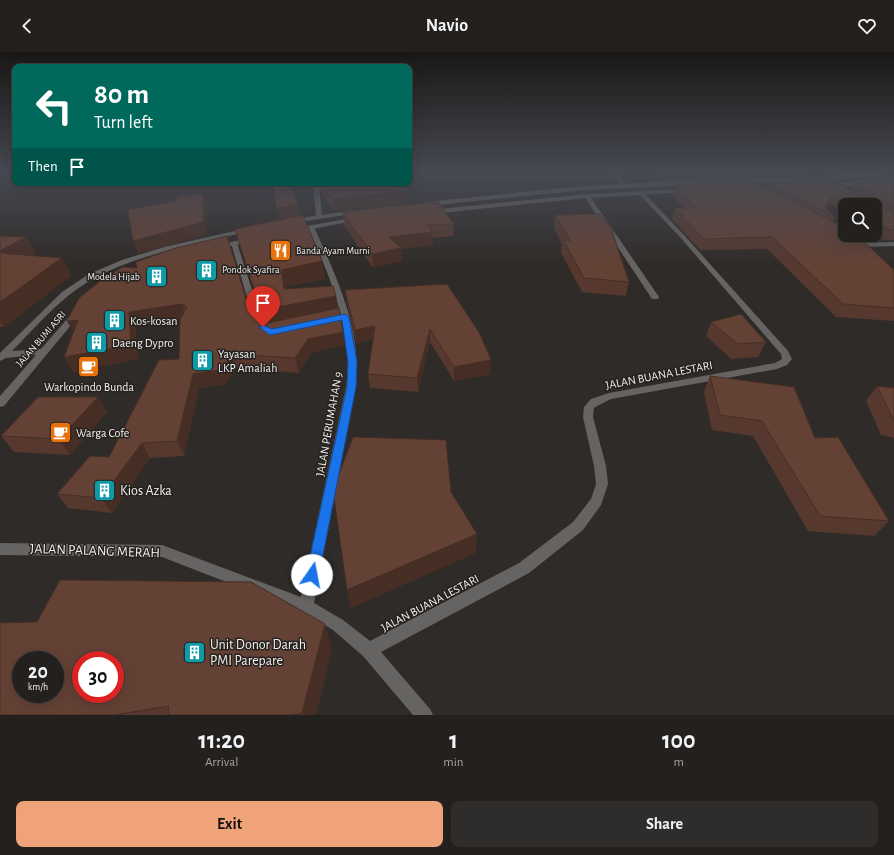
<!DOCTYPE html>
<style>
:root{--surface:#23201e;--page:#2f2d2b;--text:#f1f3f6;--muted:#a3a3a4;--line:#403e3c;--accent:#f0a278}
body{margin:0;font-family:"Alegreya Sans",sans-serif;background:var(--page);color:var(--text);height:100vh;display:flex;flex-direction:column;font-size:15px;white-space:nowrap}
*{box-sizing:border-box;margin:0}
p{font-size:13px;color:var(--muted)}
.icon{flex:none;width:22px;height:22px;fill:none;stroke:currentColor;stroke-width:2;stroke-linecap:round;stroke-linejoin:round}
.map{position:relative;height:663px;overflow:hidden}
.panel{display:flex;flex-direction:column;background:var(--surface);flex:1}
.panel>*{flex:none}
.hud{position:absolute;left:12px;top:12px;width:400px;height:122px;border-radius:8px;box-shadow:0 4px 16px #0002,0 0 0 1px var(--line);background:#00695c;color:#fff;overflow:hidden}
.fabs{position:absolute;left:838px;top:146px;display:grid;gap:8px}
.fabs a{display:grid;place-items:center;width:44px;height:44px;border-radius:8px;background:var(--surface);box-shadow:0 4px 16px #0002,0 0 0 1px var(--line);font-size:20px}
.speed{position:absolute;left:12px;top:599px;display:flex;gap:8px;font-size:20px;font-weight:700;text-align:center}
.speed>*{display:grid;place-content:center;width:52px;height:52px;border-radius:50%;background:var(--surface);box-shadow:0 4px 16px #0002,0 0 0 1px var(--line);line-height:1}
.speed small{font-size:10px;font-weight:400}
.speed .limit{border:6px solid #d22;background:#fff;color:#111}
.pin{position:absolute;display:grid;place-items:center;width:34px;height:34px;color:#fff;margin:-41px -17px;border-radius:50% 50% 50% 0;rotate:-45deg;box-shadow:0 0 4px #0007}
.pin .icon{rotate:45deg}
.me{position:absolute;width:44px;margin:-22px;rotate:12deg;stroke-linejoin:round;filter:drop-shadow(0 0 3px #0008)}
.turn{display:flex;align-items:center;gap:14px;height:84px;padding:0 16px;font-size:18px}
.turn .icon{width:52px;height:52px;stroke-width:2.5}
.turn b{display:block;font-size:28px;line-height:34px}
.then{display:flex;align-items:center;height:38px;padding:0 16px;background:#0003;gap:8px;font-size:15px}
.eta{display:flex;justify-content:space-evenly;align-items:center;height:68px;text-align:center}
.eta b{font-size:24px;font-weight:600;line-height:28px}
.button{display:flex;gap:8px;margin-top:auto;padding:8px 16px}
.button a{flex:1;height:46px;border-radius:8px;background:var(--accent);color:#111;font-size:16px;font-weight:600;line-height:46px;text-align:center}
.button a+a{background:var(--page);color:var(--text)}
header{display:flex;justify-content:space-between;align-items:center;height:52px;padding:0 16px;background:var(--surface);font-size:18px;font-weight:600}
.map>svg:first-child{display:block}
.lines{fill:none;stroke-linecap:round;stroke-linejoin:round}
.minor{fill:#656463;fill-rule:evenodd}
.tertiary{fill:#656463;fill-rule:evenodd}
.wall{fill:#56382e}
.shaded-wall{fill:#462e25}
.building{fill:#644135;stroke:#462e25;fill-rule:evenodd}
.route{fill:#1a73e8;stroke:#114b97}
.labels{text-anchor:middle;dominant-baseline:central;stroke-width:3;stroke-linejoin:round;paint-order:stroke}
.far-poi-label{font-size:10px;fill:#f2efee;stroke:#25221f;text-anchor:start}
.far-street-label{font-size:10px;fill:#f2efee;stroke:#25221f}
.poi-label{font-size:12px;fill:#f2efee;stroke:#25221f;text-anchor:start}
.street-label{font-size:12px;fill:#f2efee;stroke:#25221f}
.near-poi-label{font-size:14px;fill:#f2efee;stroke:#25221f;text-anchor:start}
.near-street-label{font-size:14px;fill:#f2efee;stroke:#25221f}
</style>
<header><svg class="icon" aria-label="back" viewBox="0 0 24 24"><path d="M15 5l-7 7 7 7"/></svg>Navio<svg class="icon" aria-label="heart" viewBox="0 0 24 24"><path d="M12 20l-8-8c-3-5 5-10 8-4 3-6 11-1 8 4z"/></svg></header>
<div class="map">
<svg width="894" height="663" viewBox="0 0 894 663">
<rect width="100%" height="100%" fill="#2f2b28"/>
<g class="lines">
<path class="minor" d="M611,121h5l10,12v2h-4z
M313,131h6l3,33 -3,2 -3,-2z
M639,140h4l41,43 104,116 4,8 -5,6 -10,4 -166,30 -12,6 -5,3 -1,9 13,49 2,18 -7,21 -18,25 -54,43 -148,79 49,57 3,6h-20l-50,-59 -30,-26 -32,-19 -139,-54 -162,-2v-12l162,2 139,52 45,-210c8,-57 -16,-109 -38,-160l3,-2 3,2c23,51 48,103 42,160l-42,216 29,17 27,21 149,-78 54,-41 18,-23 5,-15 -2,-18 -11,-49 1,-10 7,-8 18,-6 166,-30 7,-4 -1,-5 -101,-117 -41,-43z
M585,143h4l70,102 -1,2h-6l-68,-103z
M234,189l3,2 25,78 7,9 -1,2h-6l-8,-11 -23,-78z
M894,190v4l-32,1 -3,2 -5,-4 3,-2z"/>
<path class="tertiary" d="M871,121h17l-3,2 -65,6 -63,1 -171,8 -160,16 -3,-2 3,-2c53,-5 107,-12 160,-16 95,-7 190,-5 285,-13z
M894,125v4l-65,7 -3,-2 3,-2z
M685,137l3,2 -1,1 -100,6 -157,16 -3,-2 3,-2 157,-16z
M356,158l2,1v2l-65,10 -3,-2 3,-2z
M357,165l3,2 -1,1 -63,12 -3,-2 3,-2z
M248,176l2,1v2c-60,15 -133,25 -182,65 -20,16 -38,37 -56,55l29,-2 33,-38 3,-1 4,3 -77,93 -4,1v-11l36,-41 -30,3 -6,3v-8l62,-61 27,-18 33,-14 42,-13z
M251,186l3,2 -1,1 -36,8 -4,-2 4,-2z"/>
</g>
<path class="wall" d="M651,121h175l-1,2 -45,1 -121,6z
M894,126v62h-11l-8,-6v-29h-30v9l-15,-10 -4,4 10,9 -3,5 61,48v51l-58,-4 -69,-68 -67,1 -28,-31 3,-11h9l-12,-13 3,-10 88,2 2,-5 86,8 3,-6z
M320,131h80l9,20 -75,8 -13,-19z
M298,152l2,12 25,63 -39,8v2l50,7 9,49 -34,8 -12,20 -62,-5 -12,16 -26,4 -15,68 -34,2 -38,55 -44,-5 -11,-14 52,-37 70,-98 2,-40 -46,7 3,33 -65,13v-40l6,-34 170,10 8,11 9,3 -3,-2 -23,-74 -5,-17 44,-9 -3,-12z
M343,161l111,11 -1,12 -21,2 1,7 -32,4 1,12 -29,7 -29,-43z
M555,163l74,67 -3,14 -44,-4 -21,-39 1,-9 -8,-16z
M0,184l36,18 -2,2 28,2 9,18 -67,51h-4z
M447,232l43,90 -36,7 -24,-39 -12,50 -48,-4 -2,-14 5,-35 -17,4 -9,-40 -2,-13z
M711,270l55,20 -8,15 -27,2 -25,-23z
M710,324l105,62 74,83 -15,15 -66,-5 -55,-95 -41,-6 -8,-38z
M877,334l17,2v50l-13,-3 -15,-34z
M98,345l9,15 -37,43 -56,-3 -13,-16z
M332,595l-16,68h-316z"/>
<path class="shaded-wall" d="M408,139l1,12 -75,8 -2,-12z
M203,142l4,12v29l-69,19 -5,-13z
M834,143l-4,9 -7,7 1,-4z
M298,152l2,12 -21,5 -3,-13z
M432,180l1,13 -32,4 1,12 -29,7 -1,-14 17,-17z
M26,185l10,17 -29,17 -7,-12v-8z
M62,206l9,18 -67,51 -4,-6v-19z
M322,209l3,18 -39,8 2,18 48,-9 3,18 -68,13 -4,-18 15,-39z
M182,252l5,14 -52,8 3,33 -65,13 -9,-15 65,-45z
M78,268l-3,15 -8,-14z
M375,274l1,13 -20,4 -1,-13z
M430,277v13l-12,50 -1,-14z
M343,280l2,13 -34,8 -12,20 -4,-15 13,-19z
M233,302l4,14 -12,16 -26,4 -15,68 -7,-15 16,-67z
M491,308l-1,14 -36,7v-14z
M98,345l9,15 -37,43 -11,-16z
M142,391l8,15 -38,55 -11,-15z
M477,482l-1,19 -125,55 -4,-18z
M325,572l7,23 -16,68h-13l-1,-2z"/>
<path class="building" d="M894,126v28l-15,-7 1,7 14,7v17h-5l-14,-9v-16h-25l-16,-10 -10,12 12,10 -71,-35 70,-1 29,16h8l1,-3 -19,-10z
M752,129l93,47v7h12l37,35v38l-51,-4 -71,-67 -68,2 -29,-31h22l-22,-23z
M273,131h17l8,21 -22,4z
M321,131h79l8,8 -76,8z
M203,142v28l-70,19 -5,-31 48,-9 1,-5z
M438,150l16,22 -26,1 4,7 -43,5 12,11 -29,6 -29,-41 38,-6z
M600,162l11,14 18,54 -45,-4 -21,-38 7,1 -15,-26z
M303,163l19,46 -40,9 2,19 49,-3 3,10 -69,13 -9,-7 -23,-73z
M0,184l26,1 -26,14z
M227,184l22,72 8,11 10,4 72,-15 4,24 -35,7 -13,19 -62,-4 -13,16 -27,4 -16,67 -35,2 -41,55 -44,-4 33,-38 19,1 50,-97 20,-1 1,-39 7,-13 -5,-3 -53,8 2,33 -67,12 14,-37 -11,1 12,-23 25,-20 19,-11 14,1 -1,-6 40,-14z
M0,201l62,5 -62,44z
M447,232l33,50 11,26 -37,7 -24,-38 -13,49 -49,-4 7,-48 -20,4 -10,-40z
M741,262l25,28 -28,2 -27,-22z
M710,324l84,11 21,51 23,-1 51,84 -69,-5 -58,-95 -42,-6z
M877,334l17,2v32l-1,-1z
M38,345h60l-39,42 -58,-3z
M353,385l93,3 5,52 26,42 -130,56 -14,-100z
M60,528l191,2 74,42 -23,89 -11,2h-123l1,-9 -55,9h-114v-92l37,-1zM21,608h34v34h-34zM81,608h34v34h-34z"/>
<linearGradient id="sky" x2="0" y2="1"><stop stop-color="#1a1816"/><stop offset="0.57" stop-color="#474a53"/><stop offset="1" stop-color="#474a53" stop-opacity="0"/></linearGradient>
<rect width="894" height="213" fill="url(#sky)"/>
<path class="route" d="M345,262l4,3 8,45 -1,25 -37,188 -2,5 -5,1 -4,-1 -2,-5 41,-188 1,-25 -6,-42 -72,15 -11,-8 4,-2 9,4z"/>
<defs>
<symbol id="restaurant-square" viewBox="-11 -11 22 22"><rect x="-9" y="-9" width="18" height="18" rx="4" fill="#e8710a" stroke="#25221f"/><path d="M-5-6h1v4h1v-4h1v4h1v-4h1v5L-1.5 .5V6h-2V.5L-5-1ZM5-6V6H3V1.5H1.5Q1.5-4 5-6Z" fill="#fff"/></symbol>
<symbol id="building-square" viewBox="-11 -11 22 22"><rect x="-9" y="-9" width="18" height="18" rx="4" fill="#0f9aa8" stroke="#25221f"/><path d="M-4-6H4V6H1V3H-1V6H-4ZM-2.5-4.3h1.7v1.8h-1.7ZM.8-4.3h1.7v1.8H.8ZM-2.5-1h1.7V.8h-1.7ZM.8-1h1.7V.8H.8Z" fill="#fff"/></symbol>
<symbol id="cafe-square" viewBox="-11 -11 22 22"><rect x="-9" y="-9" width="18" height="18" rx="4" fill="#e8710a" stroke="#25221f"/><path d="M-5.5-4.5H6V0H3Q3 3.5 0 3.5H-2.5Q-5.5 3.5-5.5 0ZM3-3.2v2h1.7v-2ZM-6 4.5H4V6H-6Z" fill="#fff"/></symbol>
</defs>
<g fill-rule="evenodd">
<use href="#restaurant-square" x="268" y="186" width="25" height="25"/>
<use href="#building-square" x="194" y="206" width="25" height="25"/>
<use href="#building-square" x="144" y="212" width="25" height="25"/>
<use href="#building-square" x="102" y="256" width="25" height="25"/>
<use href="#building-square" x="84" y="278" width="25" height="25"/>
<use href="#building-square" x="190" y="296" width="25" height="25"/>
<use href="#cafe-square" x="76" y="302" width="25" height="25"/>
<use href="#cafe-square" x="48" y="368" width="25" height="25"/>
<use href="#building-square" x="92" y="426" width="25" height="25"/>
<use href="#building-square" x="182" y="588" width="25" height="25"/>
</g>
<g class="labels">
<g class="far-poi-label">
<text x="296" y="199">Banda Ayam Murni</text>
<text x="222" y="218">Pondok Syafira</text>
<text x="140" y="225" text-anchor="end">Modela Hijab</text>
</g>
<g class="far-street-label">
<text transform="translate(41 287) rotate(-49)">JALAN BUMI ASRI</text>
</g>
<g class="poi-label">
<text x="130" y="269">Kos-kosan</text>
<text x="112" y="291">Daeng Dypro</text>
<text x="218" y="302">Yayasan<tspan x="218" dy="14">LKP Amaliah</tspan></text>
<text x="89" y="335" text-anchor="middle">Warkopindo Bunda</text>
<text x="76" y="381">Warga Cofe</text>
</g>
<g class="street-label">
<text transform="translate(659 323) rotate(-11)">JALAN BUANA LESTARI</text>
<text transform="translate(329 372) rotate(-80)">JALAN PERUMAHAN 9</text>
<text transform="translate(430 551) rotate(-28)">JALAN BUANA LESTARI</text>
</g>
<g class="near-poi-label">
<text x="120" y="439">Kios Azka</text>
<text x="210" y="593">Unit Donor Darah<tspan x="210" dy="16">PMI Parepare</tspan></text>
</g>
<g class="near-street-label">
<text transform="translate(95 499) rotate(2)">JALAN PALANG MERAH</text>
</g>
</g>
</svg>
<div class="fabs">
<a><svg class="icon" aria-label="search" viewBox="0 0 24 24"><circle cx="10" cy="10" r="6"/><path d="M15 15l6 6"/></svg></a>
</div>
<div class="speed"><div>20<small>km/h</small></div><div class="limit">30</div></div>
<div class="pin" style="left:263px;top:275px;background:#d93025"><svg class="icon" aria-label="arrive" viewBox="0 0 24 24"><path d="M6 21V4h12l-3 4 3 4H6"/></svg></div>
<svg class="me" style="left:312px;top:523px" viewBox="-20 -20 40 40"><circle r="19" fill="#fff"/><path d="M0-13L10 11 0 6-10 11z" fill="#1a73e8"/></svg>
<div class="hud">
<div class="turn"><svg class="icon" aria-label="left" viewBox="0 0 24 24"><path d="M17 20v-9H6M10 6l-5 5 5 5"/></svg><div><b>80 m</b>Turn left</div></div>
<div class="then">Then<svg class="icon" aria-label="arrive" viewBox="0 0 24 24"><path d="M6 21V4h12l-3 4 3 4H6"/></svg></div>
</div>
</div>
<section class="panel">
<div class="eta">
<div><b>11:20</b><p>Arrival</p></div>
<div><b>1</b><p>min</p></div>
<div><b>100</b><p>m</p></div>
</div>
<div class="button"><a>Exit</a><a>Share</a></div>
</section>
